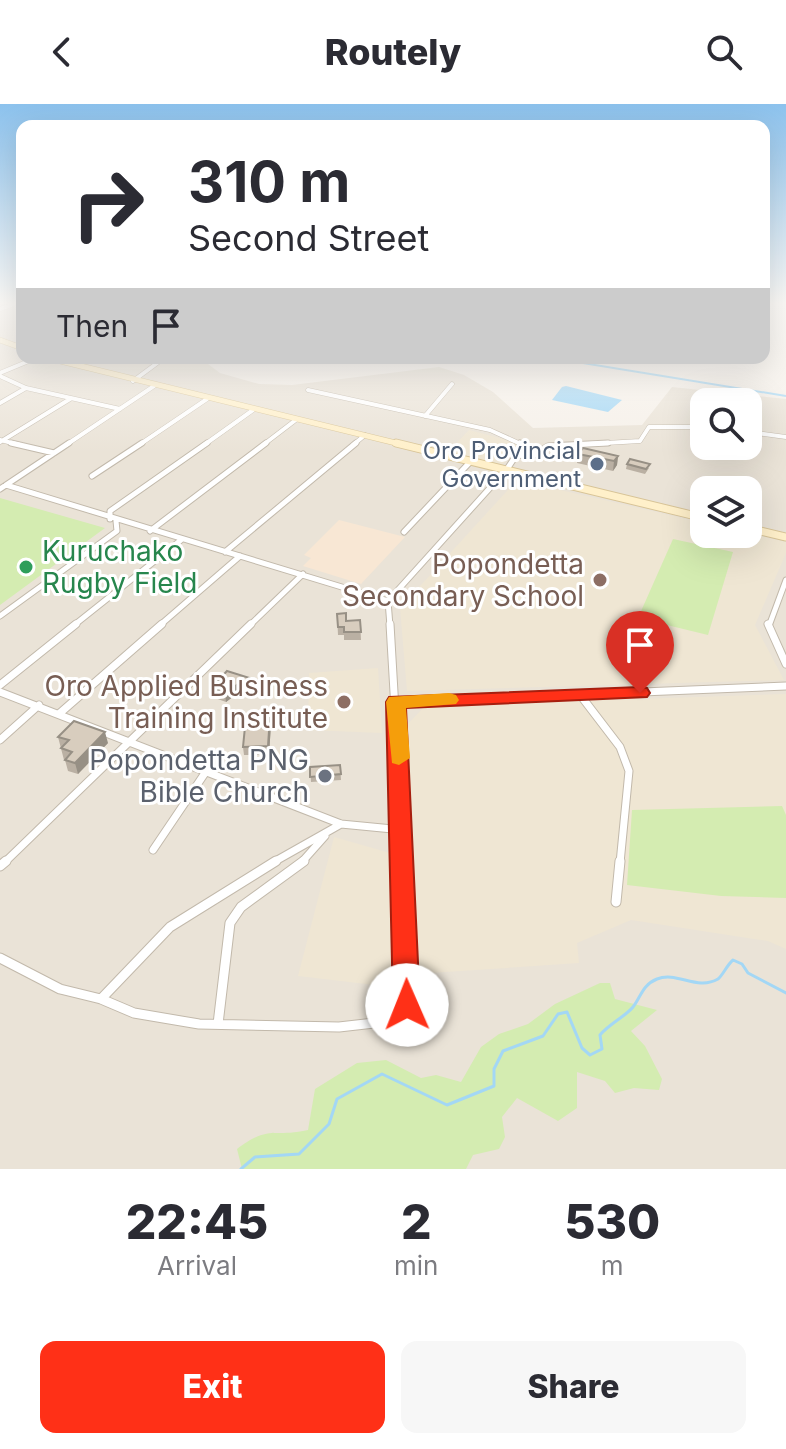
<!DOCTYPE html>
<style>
:root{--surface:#fff;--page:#f7f7f7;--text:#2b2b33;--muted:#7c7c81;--accent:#ff3017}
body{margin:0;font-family:Inter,sans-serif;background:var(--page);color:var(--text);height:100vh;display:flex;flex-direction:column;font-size:30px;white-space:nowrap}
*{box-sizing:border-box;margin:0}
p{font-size:26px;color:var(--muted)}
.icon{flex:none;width:44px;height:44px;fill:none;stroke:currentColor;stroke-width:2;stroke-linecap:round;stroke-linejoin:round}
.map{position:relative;height:1065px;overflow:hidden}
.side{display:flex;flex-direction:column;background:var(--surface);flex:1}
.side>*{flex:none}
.guide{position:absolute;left:16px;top:16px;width:754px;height:244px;border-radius:16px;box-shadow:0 8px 32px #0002;background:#fff;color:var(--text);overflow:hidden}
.controls{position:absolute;left:690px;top:284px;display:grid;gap:16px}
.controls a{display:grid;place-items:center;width:72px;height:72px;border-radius:16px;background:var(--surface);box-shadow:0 8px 32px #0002;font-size:40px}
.pin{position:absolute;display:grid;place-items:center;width:68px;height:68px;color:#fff;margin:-82px -34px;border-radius:50% 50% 50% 0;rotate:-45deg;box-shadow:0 0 8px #0007}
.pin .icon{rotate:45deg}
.me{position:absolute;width:88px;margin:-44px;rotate:359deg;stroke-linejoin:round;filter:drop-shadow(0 0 6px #0008)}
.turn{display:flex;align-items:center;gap:28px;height:168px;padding:0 40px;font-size:36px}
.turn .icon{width:104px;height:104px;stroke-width:2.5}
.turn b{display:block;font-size:56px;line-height:68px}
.then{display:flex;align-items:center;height:76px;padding:0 40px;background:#0003;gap:16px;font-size:30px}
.eta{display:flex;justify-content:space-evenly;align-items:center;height:136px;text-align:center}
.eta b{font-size:48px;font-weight:800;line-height:56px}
.cta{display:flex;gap:16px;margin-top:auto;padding:16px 40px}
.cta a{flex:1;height:92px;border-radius:16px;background:var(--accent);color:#fff;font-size:32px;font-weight:800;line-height:92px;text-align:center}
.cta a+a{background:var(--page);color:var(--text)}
header{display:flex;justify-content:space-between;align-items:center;height:104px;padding:0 40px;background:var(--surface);font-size:36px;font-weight:800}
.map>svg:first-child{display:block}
.residential{fill:#eae3d7;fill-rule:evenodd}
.commercial{fill:#f8e7d4}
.education{fill:#efe6d3}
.green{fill:#d4ecb1}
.water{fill:#a3d7f5}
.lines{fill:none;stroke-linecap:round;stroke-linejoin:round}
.stream-far1{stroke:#a3d7f5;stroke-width:2}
.stream{stroke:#a3d7f5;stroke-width:3}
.street-far3-casing{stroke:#c2b9ab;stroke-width:5}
.street-far2-casing{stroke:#c2b9ab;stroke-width:7}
.street-far1-casing{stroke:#c2b9ab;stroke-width:9}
.street-casing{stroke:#c2b9ab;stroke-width:11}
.secondary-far1-casing{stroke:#d8c497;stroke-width:6}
.secondary-casing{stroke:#d8c497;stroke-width:9}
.street-far3{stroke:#fff;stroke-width:4}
.street-far2{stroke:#fff;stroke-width:5}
.street-far1{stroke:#fff;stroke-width:7}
.street{stroke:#fff;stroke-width:9}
.secondary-far1{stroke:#fff0ca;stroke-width:5}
.secondary{stroke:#fff0ca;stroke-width:7}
.wall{fill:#bab0a3}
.shaded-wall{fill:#979085}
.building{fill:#d8cdbe;stroke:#979085;stroke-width:2}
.route{fill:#ff3017;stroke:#a61f0f;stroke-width:2}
.slow{fill:#f59e0b}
.service-dot{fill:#5c6f8a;stroke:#fff;stroke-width:3}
.leisure-dot{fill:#2e9e5b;stroke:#fff;stroke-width:3}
.education-dot{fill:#8d6e63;stroke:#fff;stroke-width:3}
.worship-dot{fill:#6b7280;stroke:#fff;stroke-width:3}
.labels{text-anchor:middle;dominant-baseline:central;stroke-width:6;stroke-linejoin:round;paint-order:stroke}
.far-service-label{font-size:24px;fill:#4e5e75;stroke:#fff;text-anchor:end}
.leisure-label{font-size:28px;fill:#27864d;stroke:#fff;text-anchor:start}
.education-label{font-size:28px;fill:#785e54;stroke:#fff;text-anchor:end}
.worship-label{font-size:28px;fill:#5b616d;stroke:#fff;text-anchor:end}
</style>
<header><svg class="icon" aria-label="back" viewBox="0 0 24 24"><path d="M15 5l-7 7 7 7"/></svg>Routely<svg class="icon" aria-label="search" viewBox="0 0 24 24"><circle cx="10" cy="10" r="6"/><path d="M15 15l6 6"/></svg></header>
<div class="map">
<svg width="786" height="1065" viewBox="0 0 786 1065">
<rect width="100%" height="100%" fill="#f6f1ea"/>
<path class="residential" d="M0,200h22v54h178l20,15 39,11 33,1 147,-18 25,8 29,17 40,36 109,-3 30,-38 114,12v770h-786zM704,298h44v44h-44zM704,386h44v44h-44z"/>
<path class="commercial" d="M339,416l66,17 -44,47 -58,-18 8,-8 -7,-3z"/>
<path class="education" d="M469,326l46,12 4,4 -17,19 -54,-13z
M517,376l187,43v11l44,-1 38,9v11l-31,72 29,55 -377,11 -7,-83z
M378,564l4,65 -74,-3 1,-57z
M786,590v255l-18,-8 -137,-21 -54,23 2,20 -164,11 -8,-249 18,-19z
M334,733l63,18 3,133 -102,-12z"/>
<path class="green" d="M0,394l105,30 -105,77z
M673,435l60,13 -25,83 -70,-17z
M782,702l4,9v83l-65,-2 -94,-11 5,-75z
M600,879h10l5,16 42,11 -26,21 14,15 17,33 -3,11 -25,-2 -19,5 -10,-12 -28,-9v36l-19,13 -41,-23 -15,19 3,20 -6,12 -26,6 -7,14h-224l-5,-20c33,-25 36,-11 71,-19l7,-41 42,-26 29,-3 35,18 15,-3 25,7 20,-35 18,-13 29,-10 27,-20z"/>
<path class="water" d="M566,282l56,14 -14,12 -56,-12 10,-13z"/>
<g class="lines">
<path class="stream-far1" d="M552,254l234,38"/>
<path class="stream" d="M241,1065l14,-12 44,-3 30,-30 8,-25 45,-25 65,31 47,-19v-17l9,-18 40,-15 15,-22 9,-2 15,36 8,7 12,-6 -2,-14c9,-11 26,-19 33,-28 8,-10 9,-22 24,-28 20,-8 40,12 61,0 5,-4 9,-14 15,-19l9,4 6,9 38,20"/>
<defs>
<path id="street-far3" d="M0,205l14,-5
M0,269l36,-15
M0,272l26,12 94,21
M133,277l31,-23
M308,286l182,40 33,15
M0,299l26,-15
M425,312l27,-32
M748,328l38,5
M0,336l20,5
M0,338l70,-43
M66,341l88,-59
M139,341l68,-46
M204,341l49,-35
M263,341l34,-26
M353,341l12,-10
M571,341l69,-4 9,-14h55"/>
<path id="street-far2" d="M11,339l43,10
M519,351l12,2 17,-11 60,-3
M92,372l50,-33
M6,381l382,116
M0,385l69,-46
M110,415v-8l97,-68
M150,427l116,-88
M404,428l67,-71
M225,448l131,-109
M0,512l117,-85 -1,-10
M73,522l108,-86
M159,522l81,-70
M249,522l54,-52
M390,522l-2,-25 119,-132 16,-24 -3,-2
M769,522l17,-46"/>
<path id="street-far1" d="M390,520l14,239
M768,520l18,40
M0,581l76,-61
M0,588l341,132 62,6
M581,592l39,51 9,24 -9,92
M396,598l390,-16
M60,609l102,-89
M0,636l39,-35
M153,746l52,-77
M4,759l247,-239
M272,759l69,-39
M301,759l24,-27"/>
<path id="street" d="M0,762l6,-5
M616,798l4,-41
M0,854l60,31 41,10 33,14 65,11 140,3 44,-5 24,-17 -3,-144
M101,895l69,-72 106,-66
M218,920l12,-101 11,-16 63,-46"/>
<path id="secondary-far1" d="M0,236l22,8
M48,254l356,87"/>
<path id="secondary" d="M396,339l308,75
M748,424l38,9"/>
</defs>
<use href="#street-far3" class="street-far3-casing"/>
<use href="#street-far2" class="street-far2-casing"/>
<use href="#street-far1" class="street-far1-casing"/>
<use href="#street" class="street-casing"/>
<use href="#secondary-far1" class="secondary-far1-casing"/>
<use href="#secondary" class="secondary-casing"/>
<use href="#street-far3" class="street-far3"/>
<use href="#street-far2" class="street-far2"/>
<use href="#street-far1" class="street-far1"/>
<use href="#street" class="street"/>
<use href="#secondary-far1" class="secondary-far1"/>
<use href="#secondary" class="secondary"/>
</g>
<path class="wall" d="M578,350l40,2 -1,9 -4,6 -36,-8z
M627,360l22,4 -4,6 -19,-5z
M337,510l9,7 14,-1 1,20h-17v-5h-6z
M227,567l40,20 -5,6 -20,-7 -16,12 -14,-5 -1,-9z
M271,620l-2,31h-25l-1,-8z
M58,633l50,6 -30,31 -10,-3 -3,-11h-1z
M340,661l1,15 -30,2 -1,-15z"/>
<path class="shaded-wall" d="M618,352l-1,9 -4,6 1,-10z
M241,578l1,8 -16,12 -1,-9z
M266,579l1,8 -5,6 -1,-9z
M270,612l1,8 -2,31 -1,-9z
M105,628l3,11 -30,31 -3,-11z"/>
<path class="building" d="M583,344l35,8 -4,5 -36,-7z
M630,355l20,5 -4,5 -19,-5z
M346,509v8l14,-1 1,12h-17v-5h-6l-1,-13z
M227,567l39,12 -5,5 -20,-6 -16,11 -14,-5z
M270,612l-2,30 -25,1 3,-30z
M74,617l31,11 -30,31 -10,-3 7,-8 -11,-4 8,-8 -11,-3z
M340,661l1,9 -31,3v-10z"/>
<linearGradient id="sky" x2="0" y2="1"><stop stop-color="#8cc2ed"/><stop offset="0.57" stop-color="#fbf9f6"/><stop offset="1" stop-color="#fbf9f6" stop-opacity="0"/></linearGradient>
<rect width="786" height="349" fill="url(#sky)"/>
<path class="route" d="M640,583l7,1 3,5 -3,4 -241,11 14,297 -4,8 -9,4 -10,-4 -4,-8 -7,-303 3,-5z"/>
<path class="slow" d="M449,589l7,2 3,5 -3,4 -50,4 4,50 -11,7 -7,-2 -6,-61 3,-5z"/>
<circle class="service-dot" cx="597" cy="360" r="8"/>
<circle class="leisure-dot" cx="26" cy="463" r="8"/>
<g class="education-dot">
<circle cx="600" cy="476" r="8"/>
<circle cx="344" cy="598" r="8"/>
</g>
<circle class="worship-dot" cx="325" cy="672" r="8"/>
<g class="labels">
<g class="far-service-label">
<text x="581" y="346">Oro Provincial<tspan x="581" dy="28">Government</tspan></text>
</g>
<g class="leisure-label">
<text x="42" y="447">Kuruchako<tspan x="42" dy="32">Rugby Field</tspan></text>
</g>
<g class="education-label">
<text x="584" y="460">Popondetta<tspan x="584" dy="32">Secondary School</tspan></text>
<text x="328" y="582">Oro Applied Business<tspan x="328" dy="32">Training Institute</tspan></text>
</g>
<g class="worship-label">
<text x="309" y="656">Popondetta PNG<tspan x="309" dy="32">Bible Church</tspan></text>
</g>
</g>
</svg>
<div class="controls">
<a><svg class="icon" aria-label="search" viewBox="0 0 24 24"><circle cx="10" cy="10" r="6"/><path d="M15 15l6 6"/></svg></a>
<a><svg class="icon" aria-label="layers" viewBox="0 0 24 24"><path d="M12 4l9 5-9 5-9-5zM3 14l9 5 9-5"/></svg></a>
</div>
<div class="pin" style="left:640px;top:589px;background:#d93025"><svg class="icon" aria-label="arrive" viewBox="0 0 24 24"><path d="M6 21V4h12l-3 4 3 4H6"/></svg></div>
<svg class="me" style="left:407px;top:901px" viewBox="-20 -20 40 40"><circle r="19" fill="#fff"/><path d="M0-13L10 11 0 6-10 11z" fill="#ff3017"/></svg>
<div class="guide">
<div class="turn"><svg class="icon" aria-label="right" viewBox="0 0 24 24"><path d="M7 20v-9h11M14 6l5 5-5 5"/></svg><div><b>310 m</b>Second Street</div></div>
<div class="then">Then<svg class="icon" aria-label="arrive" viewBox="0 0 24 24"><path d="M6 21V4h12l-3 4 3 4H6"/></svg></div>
</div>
</div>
<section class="side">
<div class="eta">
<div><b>22:45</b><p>Arrival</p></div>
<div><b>2</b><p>min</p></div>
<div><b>530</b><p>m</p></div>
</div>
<div class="cta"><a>Exit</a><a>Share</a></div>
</section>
